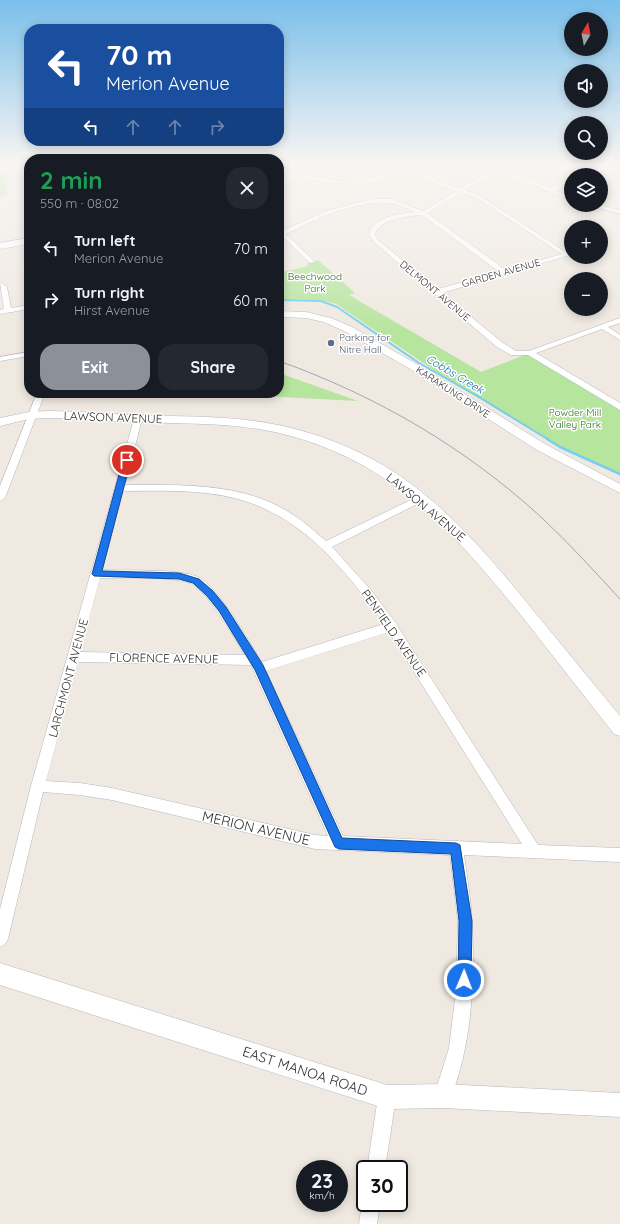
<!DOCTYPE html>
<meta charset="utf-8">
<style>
:root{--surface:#171b24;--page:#242831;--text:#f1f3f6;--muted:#9ea1a6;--accent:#8c9099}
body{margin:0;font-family:Quicksand,sans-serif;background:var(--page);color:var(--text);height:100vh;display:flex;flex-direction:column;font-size:15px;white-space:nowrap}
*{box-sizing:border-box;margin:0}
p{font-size:13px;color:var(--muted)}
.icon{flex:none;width:22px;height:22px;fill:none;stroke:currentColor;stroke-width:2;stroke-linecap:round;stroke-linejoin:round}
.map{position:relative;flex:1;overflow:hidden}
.details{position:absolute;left:24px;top:154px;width:260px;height:244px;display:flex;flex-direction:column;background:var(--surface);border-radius:16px;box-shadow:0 2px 10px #0003}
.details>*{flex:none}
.banner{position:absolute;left:24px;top:24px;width:260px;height:122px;border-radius:16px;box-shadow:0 2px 10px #0003;background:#1a4fa0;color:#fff;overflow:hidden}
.needle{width:26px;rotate:10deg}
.fabs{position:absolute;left:564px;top:12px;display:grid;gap:8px}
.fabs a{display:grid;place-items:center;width:44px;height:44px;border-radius:50%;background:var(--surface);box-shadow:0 2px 10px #0003;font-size:20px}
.speed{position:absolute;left:296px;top:1160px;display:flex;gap:8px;font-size:20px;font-weight:700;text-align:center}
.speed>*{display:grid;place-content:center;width:52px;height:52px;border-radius:50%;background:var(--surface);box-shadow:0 2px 10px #0003;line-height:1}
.speed small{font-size:10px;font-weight:400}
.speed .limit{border:2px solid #111;border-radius:6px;background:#fff;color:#111}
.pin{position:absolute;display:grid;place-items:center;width:34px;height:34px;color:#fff;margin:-17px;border:2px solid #fff;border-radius:50%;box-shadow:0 1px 4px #0007}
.me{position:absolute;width:44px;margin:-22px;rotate:1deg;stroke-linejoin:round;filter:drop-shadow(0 0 3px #0008)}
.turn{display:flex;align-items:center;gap:14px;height:84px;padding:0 16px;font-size:18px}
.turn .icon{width:52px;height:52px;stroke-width:2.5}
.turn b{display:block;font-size:28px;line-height:34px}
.lanes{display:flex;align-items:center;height:38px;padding:0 16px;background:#0003;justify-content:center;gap:20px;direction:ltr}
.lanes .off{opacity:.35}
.round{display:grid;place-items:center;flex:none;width:42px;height:42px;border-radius:16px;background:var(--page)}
.summary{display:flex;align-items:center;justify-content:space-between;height:68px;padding:0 16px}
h1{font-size:24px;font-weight:700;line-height:30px;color:#1e9e55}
.action{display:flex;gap:8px;margin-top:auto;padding:8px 16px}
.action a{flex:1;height:46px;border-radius:16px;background:var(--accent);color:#fff;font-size:16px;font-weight:700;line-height:46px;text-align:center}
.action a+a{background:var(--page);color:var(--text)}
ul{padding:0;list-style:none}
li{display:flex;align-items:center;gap:12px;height:52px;padding:0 16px}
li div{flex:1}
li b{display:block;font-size:15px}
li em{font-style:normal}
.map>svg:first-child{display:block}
.green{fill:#b6e59e}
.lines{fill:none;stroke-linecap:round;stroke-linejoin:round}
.stream-far1{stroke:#75cff0;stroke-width:2}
.stream{stroke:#75cff0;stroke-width:2.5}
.street-casing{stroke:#b4b7c1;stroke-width:1}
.secondary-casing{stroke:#b4b7c1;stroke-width:1}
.street{fill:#fff;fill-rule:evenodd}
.secondary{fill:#fff;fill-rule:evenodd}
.tram{stroke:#a3a6b8;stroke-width:1}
.route{fill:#1a73e8;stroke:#114b97}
.service-dot{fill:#5c6f8a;stroke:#fff;stroke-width:1.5}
.labels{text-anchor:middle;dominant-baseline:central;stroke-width:3;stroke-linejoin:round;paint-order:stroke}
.far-street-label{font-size:10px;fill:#2e2e2e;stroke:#fff}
.far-park-label{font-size:10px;fill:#2c6e1b;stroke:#fff}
.far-service-label{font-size:10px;fill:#4e5e75;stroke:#fff;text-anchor:start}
.far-water-label{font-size:11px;font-style:italic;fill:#0d6fa3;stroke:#fff}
.street-label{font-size:12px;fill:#2e2e2e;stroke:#fff}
.near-street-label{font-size:14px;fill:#2e2e2e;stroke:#fff}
</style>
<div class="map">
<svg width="620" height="1224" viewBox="0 0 620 1224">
<rect width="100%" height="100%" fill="#efe9e1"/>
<path class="green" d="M0,174h7v22l-7,1z
M318,260l37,33 -6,2 132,77 49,-19 90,54v67l-60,-27 -107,-64 -117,-79 -15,-4 -42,-1v-26l29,-7 -1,-3z
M279,373l79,28 -148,-8h69z"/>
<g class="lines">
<path class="stream-far1" d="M279,300l42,1 16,6 82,56 60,34 70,43"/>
<path class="stream" d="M547,439l13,8 60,27"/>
<defs>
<path id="street" d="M320,162h6l-25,12c22,4 47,12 68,5 15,-4 28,-17 42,-17l-2,2 29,17 22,7c20,-11 45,-26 68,-26v1l-22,7 44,18 21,-8v4l-16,6 16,6v4l-70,-28 -11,3 -25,15 14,5 91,60 -128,38 61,50 13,8h13l91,-33v5l-12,4 12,8v5l-18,-11 -66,24 84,50v7l-92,-55h-17l-14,-8 -122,-104 -6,-8c3,-18 31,-22 46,-23 -8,-3 -18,-9 -26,-9 -34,-3 -73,16 -103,31l29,28 -5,1 -28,-27 -3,1 1,-5 46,-21 46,-12h19l32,12 33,-20 -22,-8 -30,-17 -27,14 -16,4 -29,-1 -36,-6 -17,8v-4zM461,193l14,4 87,57 -56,16 -79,-57zM422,215l77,57 -61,17 -59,-48 -4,-6c3,-16 33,-19 47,-20z
M616,162h4v2l-27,11h-8z
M588,205h10l22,5v4z
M0,282l7,5 4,21 18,-3v4l-29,5v-4l4,-1z
M29,352v4l-29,5v-4z
M37,393h8l-40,105 -5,3v-15z
M138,416l4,3 -17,66c54,0 114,-3 162,26 14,8 26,19 39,30l91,-44h6l2,2 -2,2 -91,46 39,43 24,32 2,1 1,4 140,218 82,3v14l-156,-7c3,22 7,45 8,67 3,59 0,125 -23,180l-6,3 -6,-3 -3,-6 15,-48 7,-56 2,-71 -8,-66 -135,-6 -203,-49 -32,-5 -37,-3 -35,147 -3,5 -5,3v-38l31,-123 103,-367zM123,491c38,0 78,-2 115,8 64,17 110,73 146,125l-122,38c-14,-21 -41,-71 -62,-84 -18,-10 -75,-7 -98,-8zM100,578c19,0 78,-2 92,6 18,10 41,53 53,71l-165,-3zM389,632l133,212 -179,-8 -77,-165zM78,662l173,3 77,171 -13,-1 -203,-47 -32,-5 -34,-2z
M387,1088l6,3 3,6 -11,72h-18l11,-72 3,-6z
M365,1197v6h15l-3,21h-18l3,-21z"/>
<path id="secondary" d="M29,238v6l-29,5v-6z
M279,311l27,1 25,6 21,9 68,39 125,78 75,40v9l-83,-43 -125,-80 -68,-39 -20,-9 -18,-4 -27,-1z
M48,411c29,0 57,3 86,4 50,2 100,0 149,11 35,8 69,21 100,39 60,36 106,91 149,144 30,36 59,72 88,107v20l-6,-2c-30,-38 -60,-77 -90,-115 -68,-84 -131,-158 -241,-185 -48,-12 -99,-10 -148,-12 -29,-1 -58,-4 -87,-4l-19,1 -29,7v-8l29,-6z
M0,963l387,122 56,-1 177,9v24l-177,-9 -56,1 -387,-124z"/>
</defs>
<use href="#street" class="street-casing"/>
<use href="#secondary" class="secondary-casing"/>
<use href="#street" class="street"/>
<use href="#secondary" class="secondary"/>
<path class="tram" d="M26,162l3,10
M279,361c98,35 187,87 263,157 28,26 53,54 78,81"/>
</g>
<linearGradient id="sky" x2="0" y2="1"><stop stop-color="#7abfeb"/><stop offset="0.49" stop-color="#f8f5f2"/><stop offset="1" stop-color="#f8f5f2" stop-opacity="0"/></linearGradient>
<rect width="620" height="333" fill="url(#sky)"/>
<path class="route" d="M127,458l4,2 -29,111 77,2 20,6 14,12 13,16 37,58 79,173 114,5 4,2 12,76 -1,59 -2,5 -5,1 -4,-1 -2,-5 1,-59 -8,-67 -112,-5 -4,-2 -80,-177 -36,-59 -12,-15 -14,-13 -14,-4 -85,-3 -2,-2 31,-114z"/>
<circle class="service-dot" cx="331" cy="343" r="4"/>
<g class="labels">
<g class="far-street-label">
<text transform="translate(501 273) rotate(-16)">GARDEN AVENUE</text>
<text transform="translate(435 291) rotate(40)">DELMONT AVENUE</text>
<text transform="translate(453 392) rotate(33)">KARAKUNG DRIVE</text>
</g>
<g class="far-park-label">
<text x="315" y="276">Beechwood<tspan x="315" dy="12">Park</tspan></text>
<text x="575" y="412">Powder Mill<tspan x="575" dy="12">Valley Park</tspan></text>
</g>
<g class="far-service-label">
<text x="339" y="337">Parking for<tspan x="339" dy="12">Nitre Hall</tspan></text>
</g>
<g class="far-water-label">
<text transform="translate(455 374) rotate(31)">Cobbs Creek</text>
</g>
<g class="street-label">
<text transform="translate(113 417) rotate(2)">LAWSON AVENUE</text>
<text transform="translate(426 507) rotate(40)">LAWSON AVENUE</text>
<text transform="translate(394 633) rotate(55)">PENFIELD AVENUE</text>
<text transform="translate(164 658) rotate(1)">FLORENCE AVENUE</text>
<text transform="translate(68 678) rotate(-75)">LARCHMONT AVENUE</text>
</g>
<g class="near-street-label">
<text transform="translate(256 828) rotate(13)">MERION AVENUE</text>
<text transform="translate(305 1071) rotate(18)">EAST MANOA ROAD</text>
</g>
</g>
</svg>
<div class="fabs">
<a><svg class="needle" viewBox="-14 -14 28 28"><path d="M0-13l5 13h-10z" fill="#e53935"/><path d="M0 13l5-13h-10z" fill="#9ea1a6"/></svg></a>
<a><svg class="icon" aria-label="sound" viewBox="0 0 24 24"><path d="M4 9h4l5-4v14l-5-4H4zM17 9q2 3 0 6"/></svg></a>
<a><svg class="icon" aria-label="search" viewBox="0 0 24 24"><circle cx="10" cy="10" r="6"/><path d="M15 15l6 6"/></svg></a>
<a><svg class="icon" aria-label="layers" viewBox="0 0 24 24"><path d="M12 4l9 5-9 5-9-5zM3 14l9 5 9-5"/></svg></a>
<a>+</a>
<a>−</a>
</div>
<div class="speed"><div>23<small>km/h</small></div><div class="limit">30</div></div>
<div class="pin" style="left:127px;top:460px;background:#d93025"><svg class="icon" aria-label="arrive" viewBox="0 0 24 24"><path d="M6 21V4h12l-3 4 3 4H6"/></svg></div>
<svg class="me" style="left:464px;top:980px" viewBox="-20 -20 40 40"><circle r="17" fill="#1a73e8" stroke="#fff" stroke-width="3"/><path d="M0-11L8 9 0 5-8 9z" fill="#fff"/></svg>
<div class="banner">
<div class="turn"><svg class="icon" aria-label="left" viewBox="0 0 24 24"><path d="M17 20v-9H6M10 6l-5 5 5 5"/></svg><div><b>70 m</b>Merion Avenue</div></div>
<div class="lanes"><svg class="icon" aria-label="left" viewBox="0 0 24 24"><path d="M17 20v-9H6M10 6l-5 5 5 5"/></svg><svg class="icon off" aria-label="ahead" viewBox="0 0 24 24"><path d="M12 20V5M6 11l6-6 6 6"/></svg><svg class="icon off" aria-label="ahead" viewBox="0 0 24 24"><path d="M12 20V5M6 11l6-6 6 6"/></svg><svg class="icon off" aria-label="right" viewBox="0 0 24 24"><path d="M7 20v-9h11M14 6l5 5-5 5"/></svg></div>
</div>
<section class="details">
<div class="summary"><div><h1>2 min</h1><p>550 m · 08:02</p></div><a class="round"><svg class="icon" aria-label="close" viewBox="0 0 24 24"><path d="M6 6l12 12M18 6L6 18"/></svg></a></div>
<ul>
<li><svg class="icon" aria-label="left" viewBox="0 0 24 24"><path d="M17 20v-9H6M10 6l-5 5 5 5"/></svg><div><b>Turn left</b><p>Merion Avenue</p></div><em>70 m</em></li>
<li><svg class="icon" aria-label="right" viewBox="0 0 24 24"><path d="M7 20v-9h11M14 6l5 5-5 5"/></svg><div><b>Turn right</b><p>Hirst Avenue</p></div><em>60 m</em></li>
</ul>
<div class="action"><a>Exit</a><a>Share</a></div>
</section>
</div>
